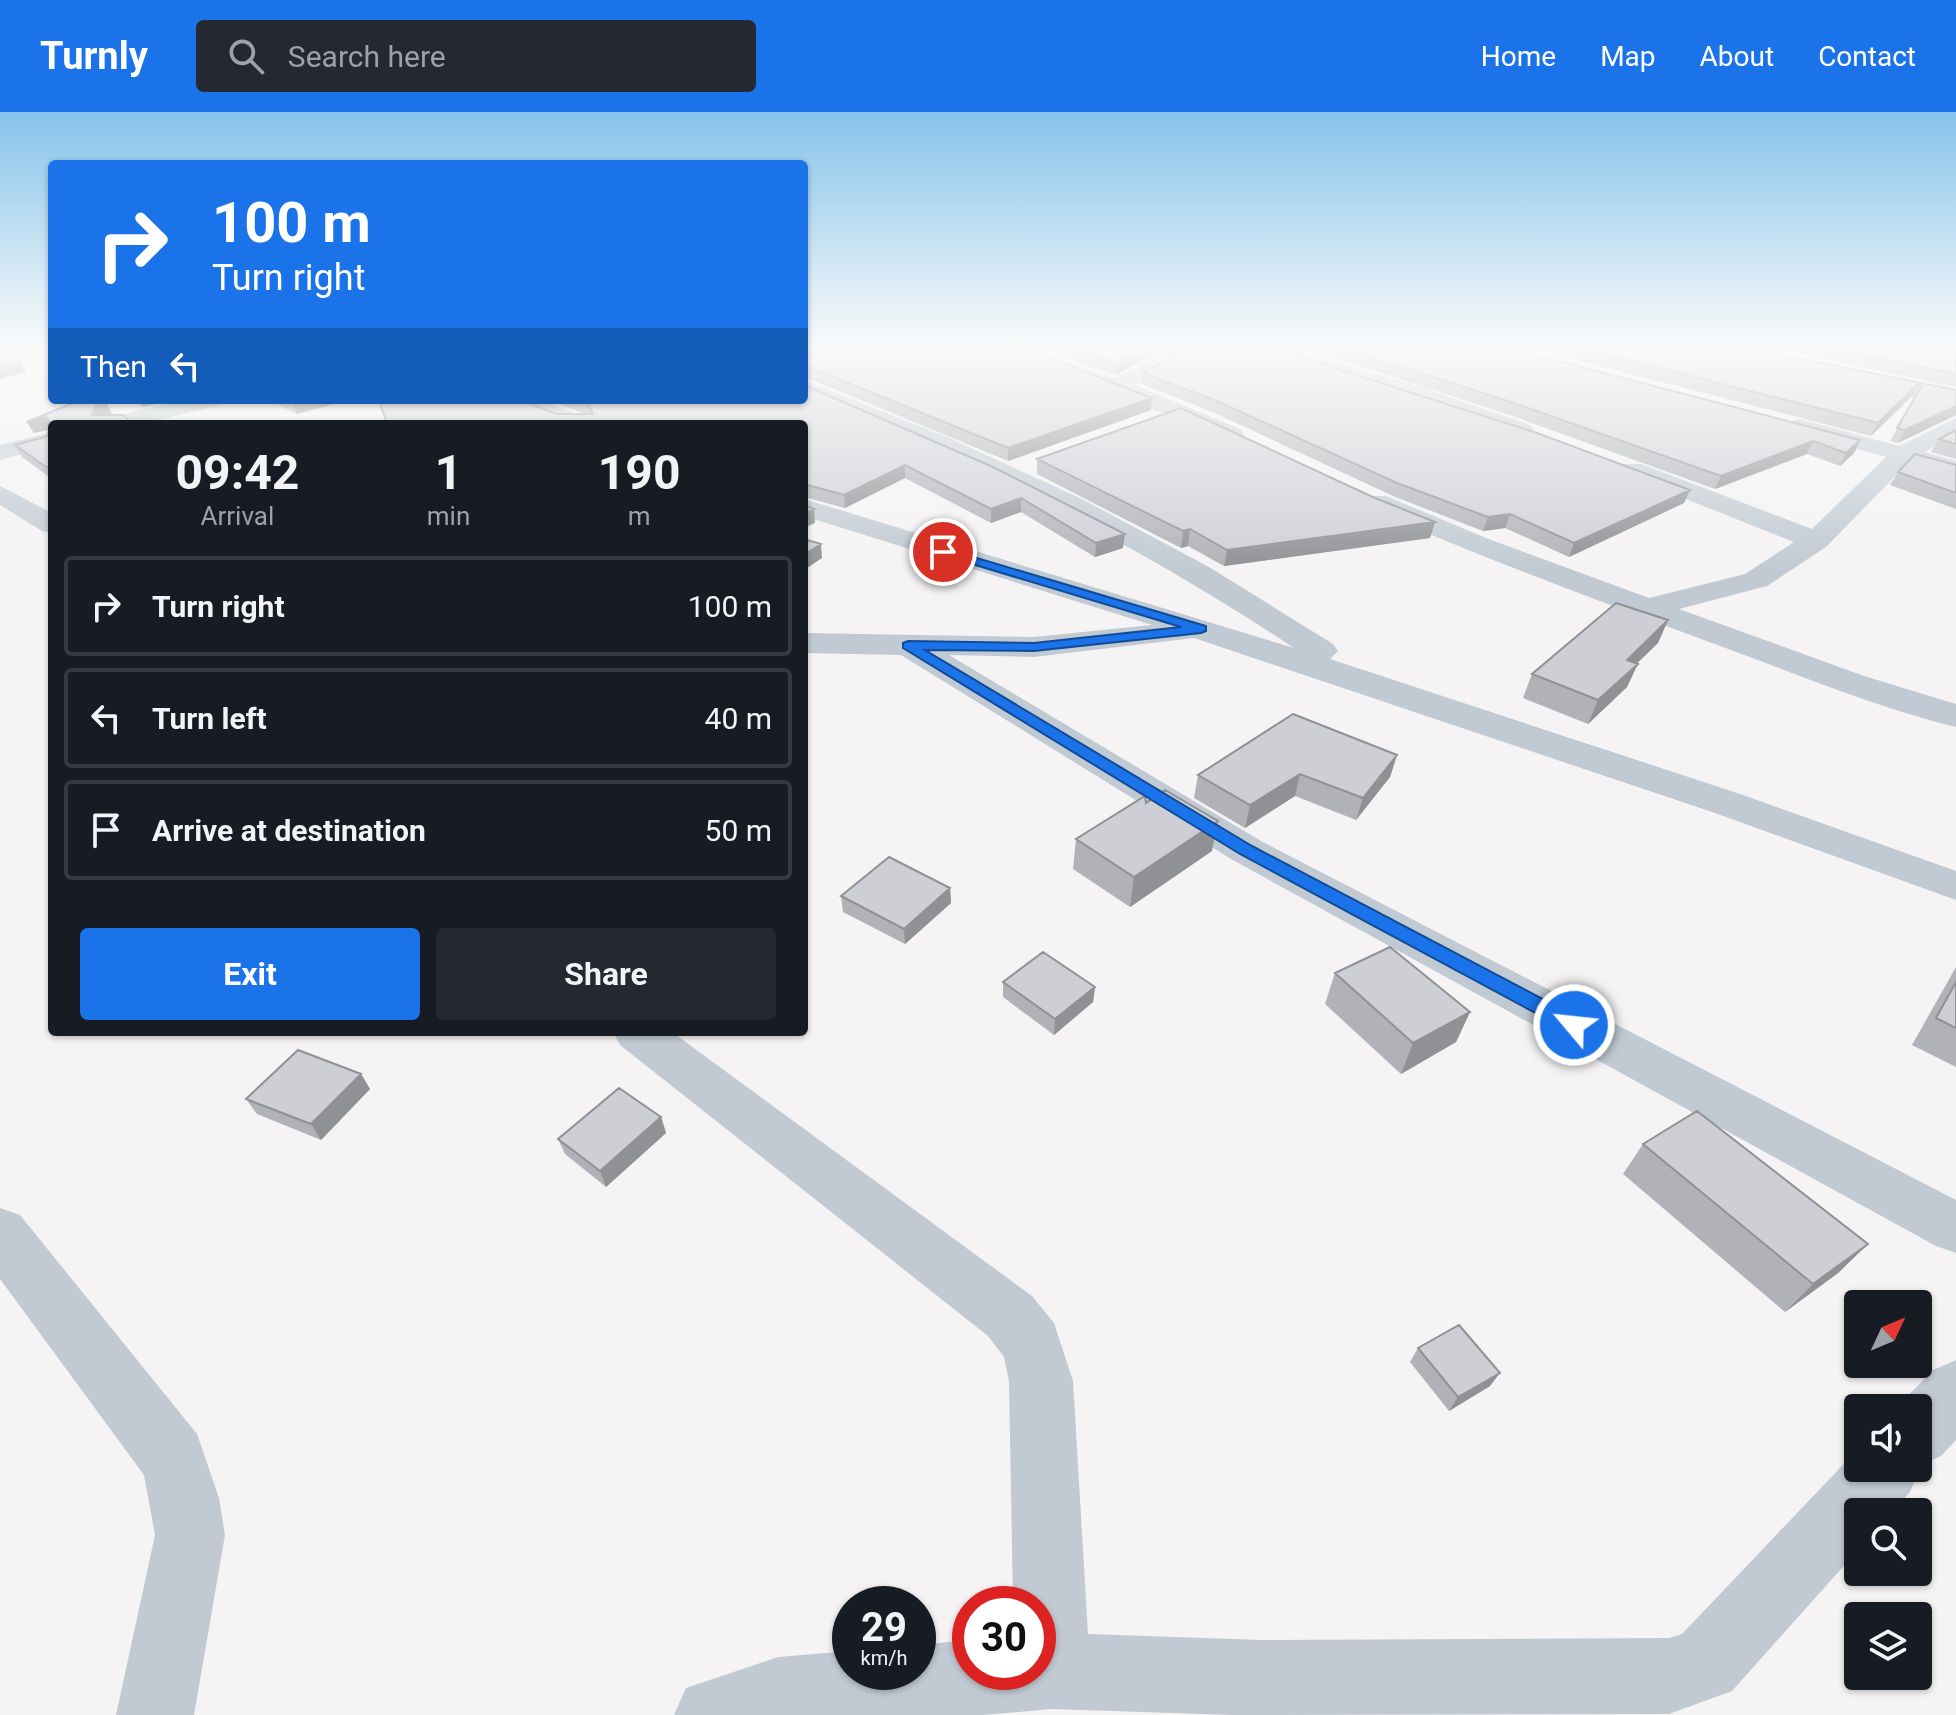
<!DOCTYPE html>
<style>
:root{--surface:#171b24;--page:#242831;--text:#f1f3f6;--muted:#9ea1a6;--line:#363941;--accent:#1a73e8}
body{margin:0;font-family:Roboto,sans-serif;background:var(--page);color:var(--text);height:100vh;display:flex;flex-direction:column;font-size:30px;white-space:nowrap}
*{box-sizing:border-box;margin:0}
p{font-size:26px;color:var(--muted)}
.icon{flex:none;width:44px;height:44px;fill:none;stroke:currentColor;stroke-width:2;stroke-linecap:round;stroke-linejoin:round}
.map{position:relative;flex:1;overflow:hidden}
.sheet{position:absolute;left:48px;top:308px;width:760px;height:616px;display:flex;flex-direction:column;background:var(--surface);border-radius:8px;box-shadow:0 2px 6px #0004}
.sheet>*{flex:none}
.guide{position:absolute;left:48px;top:48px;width:760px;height:244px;border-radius:8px;box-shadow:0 2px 6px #0004;background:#1a73e8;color:#fff;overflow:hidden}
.needle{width:52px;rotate:46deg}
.controls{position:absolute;left:1844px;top:1178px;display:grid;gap:16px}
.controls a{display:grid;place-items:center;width:88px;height:88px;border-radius:8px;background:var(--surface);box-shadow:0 2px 6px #0004;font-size:40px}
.speed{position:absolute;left:832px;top:1474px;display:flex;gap:16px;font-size:40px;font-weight:700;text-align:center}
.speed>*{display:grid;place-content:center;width:104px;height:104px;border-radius:50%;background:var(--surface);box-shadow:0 2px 6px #0004;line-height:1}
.speed small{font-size:20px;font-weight:400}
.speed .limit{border:12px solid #d22;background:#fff;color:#111}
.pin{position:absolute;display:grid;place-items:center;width:68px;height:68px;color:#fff;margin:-34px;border:4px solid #fff;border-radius:50%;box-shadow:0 2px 8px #0007}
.me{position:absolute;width:88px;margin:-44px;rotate:298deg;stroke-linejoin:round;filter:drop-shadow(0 0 6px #0008)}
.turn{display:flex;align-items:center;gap:28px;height:168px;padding:0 32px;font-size:36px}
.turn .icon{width:104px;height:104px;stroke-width:2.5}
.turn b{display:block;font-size:56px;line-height:68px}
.then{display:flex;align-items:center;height:76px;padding:0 32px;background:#0003;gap:16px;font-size:30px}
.eta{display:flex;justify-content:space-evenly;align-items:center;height:136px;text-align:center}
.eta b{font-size:48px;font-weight:700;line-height:56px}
.cta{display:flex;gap:16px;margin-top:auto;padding:16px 32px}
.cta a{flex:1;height:92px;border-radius:8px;background:var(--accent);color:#fff;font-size:32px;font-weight:700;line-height:92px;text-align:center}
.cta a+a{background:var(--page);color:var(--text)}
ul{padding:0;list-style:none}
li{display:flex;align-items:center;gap:24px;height:100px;margin:0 16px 12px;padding:0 16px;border:4px solid var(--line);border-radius:8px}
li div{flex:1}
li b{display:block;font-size:30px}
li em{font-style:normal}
header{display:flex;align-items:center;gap:48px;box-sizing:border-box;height:112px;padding:0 40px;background:var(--accent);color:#fff}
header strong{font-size:38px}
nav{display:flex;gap:44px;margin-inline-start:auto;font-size:28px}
.search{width:560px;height:72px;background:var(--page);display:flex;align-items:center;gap:20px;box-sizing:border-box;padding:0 28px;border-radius:8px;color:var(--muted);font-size:30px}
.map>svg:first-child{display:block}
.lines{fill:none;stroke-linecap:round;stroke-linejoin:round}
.minor{fill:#c1cad2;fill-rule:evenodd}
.wall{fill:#b0b2b7}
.shaded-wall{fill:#909195}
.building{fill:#cdcfd5;stroke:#909195;stroke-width:2}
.route{fill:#1a73e8;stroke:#114b97;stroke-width:2}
</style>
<header>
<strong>Turnly</strong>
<div class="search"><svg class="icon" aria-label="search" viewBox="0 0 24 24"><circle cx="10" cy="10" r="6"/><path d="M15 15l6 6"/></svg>Search here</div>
<nav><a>Home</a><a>Map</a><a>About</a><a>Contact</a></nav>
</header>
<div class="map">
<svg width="1956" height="1603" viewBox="0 0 1956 1603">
<rect width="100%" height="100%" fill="#f5f3f3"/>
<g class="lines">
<path class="minor" d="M998,236h29l89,30 54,-30h24l-3,4 -56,33 105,44 4,5 -4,5h-16l-114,-48 -109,-39z
M1255,236h31l133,38 111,39 4,5 -4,5h-16l-111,-39 -145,-44z
M804,268l143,57 133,61 129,69 124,77 5,7 -8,8 413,136 213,76v29l-241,-87 -521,-175 -160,19 -85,-2 312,186 695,359v53l-20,-7 -705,-387 -330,-204 -97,-2v-20l230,4 118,-12 -348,-109v-17l490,149c-155,-103 -318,-185 -490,-253z
M183,288h40l-3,5 -79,19h-41l4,-5z
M510,288h31l49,19 4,5h-33l-48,-19z
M1956,306v17l-32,17 32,9v16l-48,-14 -82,84 -59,39 -88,23 185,67 92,28v23c-81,-20 -159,-53 -236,-81 -119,-44 -237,-88 -352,-138l-4,-6 4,-6h18l100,42 163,60 96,-24 49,-32 -171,-68 -4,-5 4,-5h18l171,65 74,-72 -94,-26 -4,-5 4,-5 8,-2 99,27z
M52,320v14l-52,14v-15z
M0,374l52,27v20l-10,-2 -42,-26z
M613,920h59l360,264 22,27 19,58 15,253 174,6 407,-2 13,-4 176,-185v19h60v-60h-22l37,-38 23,-10v80l-15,16 -22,10 1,2 -10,24 -18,20h-34v38l-126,141 -63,23 -436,1 -181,-6 -69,6h-309l12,-27 92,-31 72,-6v21h68v-27l52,-5v32h68v-68h-25l-4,-223 -5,-24 -16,-21 -368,-291z
M0,1096l20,7 177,219 22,64 6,37 -31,180h-78l39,-180 -11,-60 -144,-196z"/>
</g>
<path class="wall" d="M804,236l348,50 -1,12 -143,51 -203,-84 -1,1z
M1037,236h127l-48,27z
M1294,236h215l351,92 -6,13 -14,13 -33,-12 -92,35 -208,-75 -177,-58z
M1531,236h216l209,42v25l-58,28 -8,-2 24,-42 -3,-2 -40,39z
M1773,236h183v39z
M1143,261l547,117 -6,13 -115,54 -64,-29 -22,3 -90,-35 -178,-83 -73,-29z
M804,273l319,163 -28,9 -74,-45 -30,11 -86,-45 -60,30 -41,-11v-73l-247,-10h28l-36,-14h255z
M269,288h79l-51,14z
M106,290l6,12 -60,10v55l-30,-22 -7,-12 33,-9v-6l-14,3 -7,-11z
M1956,318v29l-25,-7 8,-13z
M1037,347l338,39 60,24 -5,16 -206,28 -36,-20 -7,2 -144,-74z
M1956,353v44l-66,-24 8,-13z
M1668,508l-10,23 -21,20 -10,24 -39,37 -65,-26 9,-24z
M1397,643l-7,22 -34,43 -61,-24 -50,32 -51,-30 4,-23z
M1146,691l66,48 -82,56 -57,-38 3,-30z
M950,776l1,15 -46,41 -62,-32 -2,-16z
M1956,855v100l-44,-22z
M1335,861l135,39 -14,30 -55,32 -76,-70z
M1003,870l92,5 -2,15 -39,33 -51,-38z
M361,962l9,15 -49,51 -64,-26 -11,-15z
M661,1005l5,16 -60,54 -41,-33 -7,-15z
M1643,1032l225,100 -30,29 -53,39 -162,-138z
M1418,1236l72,38 -41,25 -39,-49z"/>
<path class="shaded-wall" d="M1145,236h19l-48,27 1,-12z
M21,250l5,10 -26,7v-12z
M1918,272l-7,13 -40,39 7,-13z
M1152,286l-1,12 -143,51v-13z
M139,288h35l-32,7z
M297,288h51l-51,14 -5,-13z
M106,290l6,12 -10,3 -10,-2 4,-9z
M1956,294v9l-58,28 7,-13z
M45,305l6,12 -17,4 -7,-11z
M1860,328l-6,13 -14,13 6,-13z
M1813,329l-6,13 -92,35 6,-13z
M905,353v13l-60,30 -1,-13z
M52,354v13l-6,-12z
M1690,378l-6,13 -115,54 5,-14z
M1021,386v14l-30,11v-14z
M814,397l1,14 -11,5v-14z
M1510,402l-5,14 -22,3 5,-14z
M1435,410l-5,16 -206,28 3,-16z
M1190,417l-2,17 -7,2 2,-17z
M1125,422l-2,14 -28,9 1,-14z
M821,432l1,14 -18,12v-15z
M1668,508l-10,23 -33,32 13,-11 -11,23 -39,37 10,-24 29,-40z
M1397,643l-7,22 -34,43 7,-22z
M1300,662l-5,22 -50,32 5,-23z
M1218,709l-6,30 -82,56 4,-30z
M950,776l1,15 -46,41 -1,-15z
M1095,875l-2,15 -39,33 1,-16z
M1470,900l-14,30 -55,32 12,-31z
M361,962l9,15 -49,51 -10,-16z
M661,1005l5,16 -60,54 -6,-16z
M1868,1132l-30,29 -53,39 28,-28z
M1500,1261l-10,13 -41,25 9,-14z"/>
<path class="building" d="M0,236h5l16,14 -21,5z
M804,236h210l36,10 102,40 -144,50 -204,-83z
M1071,236h74l-28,15z
M1186,236h86l265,85 153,57 -116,53 -64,-29 -22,3 -91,-34 -180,-82 -74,-28z
M1341,236h168l351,92 -14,13 -33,-12 -92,35 -210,-74z
M1579,236h168l209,42v16l-51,24 -8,-2 24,-41 -3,-3 -40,39z
M1832,236h124v26z
M804,273l189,82 132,67 -29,9 -75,-45 -30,11 -86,-44 -61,30 -40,-11v-60h-417l-8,-24h141l37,14h36l-5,-10 -10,-4h226z
M80,288h23l3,2 -10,4 -4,9h31l10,9h-81v42l-6,1 -31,-22 33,-9 1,-16 -4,-3 -18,5z
M1181,296l194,90 60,24 -208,28 -37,-21 -7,2 -146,-72z
M1956,318v14l-17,-5z
M1915,342l41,11v28l-58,-21z
M804,393l10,4 -10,5z
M804,427l17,5 -17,11z
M1616,491l52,17 -41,40 11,4 -40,36 -66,-26z
M1293,602l104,41 -34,43 -63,-24 -50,31 -52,-30z
M1165,678l53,31 -84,56 -58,-38 69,-43 1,7z
M889,745l61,31 -46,41 -63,-33z
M1390,835l80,65 -57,31 -78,-70z
M1043,840l52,35 -40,32 -52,-37z
M1956,870v46l-20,-10z
M298,938l63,24 -50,50 -65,-25z
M619,976l42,29 -61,54 -42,-32z
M1697,999l171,133 -55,40 -170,-140z
M1459,1213l41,48 -42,24 -40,-49z"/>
<linearGradient id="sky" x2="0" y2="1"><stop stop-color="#85c3ea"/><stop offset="0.51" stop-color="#fafafa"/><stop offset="1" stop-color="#fafafa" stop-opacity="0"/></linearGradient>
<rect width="1956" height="460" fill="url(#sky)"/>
<path class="route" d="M943,436l263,78v5l-5,2 -167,18 -109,-1 327,196 329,173 3,6 -3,5h-14l-327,-176 -337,-206v-5l5,-2 126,2 147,-16 -242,-73 -2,-2z"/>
</svg>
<div class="controls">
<a><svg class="needle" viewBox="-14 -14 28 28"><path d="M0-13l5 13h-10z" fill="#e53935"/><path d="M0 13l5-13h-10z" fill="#9ea1a6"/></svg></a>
<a><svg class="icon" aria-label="sound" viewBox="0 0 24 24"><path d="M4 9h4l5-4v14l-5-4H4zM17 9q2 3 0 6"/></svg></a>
<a><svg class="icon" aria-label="search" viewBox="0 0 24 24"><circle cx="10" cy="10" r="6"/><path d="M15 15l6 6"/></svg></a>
<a><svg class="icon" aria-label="layers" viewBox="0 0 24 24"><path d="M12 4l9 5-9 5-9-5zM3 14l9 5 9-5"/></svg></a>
</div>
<div class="speed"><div>29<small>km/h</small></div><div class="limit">30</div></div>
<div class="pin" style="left:943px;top:440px;background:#d93025"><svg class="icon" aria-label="arrive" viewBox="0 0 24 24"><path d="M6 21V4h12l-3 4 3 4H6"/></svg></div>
<svg class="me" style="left:1574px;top:913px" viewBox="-20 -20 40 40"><circle r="17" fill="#1a73e8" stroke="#fff" stroke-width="3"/><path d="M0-11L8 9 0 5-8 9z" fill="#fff"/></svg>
<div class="guide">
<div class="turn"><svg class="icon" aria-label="right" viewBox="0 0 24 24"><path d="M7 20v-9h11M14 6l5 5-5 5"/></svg><div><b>100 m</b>Turn right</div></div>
<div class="then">Then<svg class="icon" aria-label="left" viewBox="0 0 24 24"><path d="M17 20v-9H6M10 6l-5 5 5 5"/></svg></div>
</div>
<section class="sheet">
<div class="eta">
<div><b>09:42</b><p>Arrival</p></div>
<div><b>1</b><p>min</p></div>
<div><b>190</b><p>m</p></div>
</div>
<ul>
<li><svg class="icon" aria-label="right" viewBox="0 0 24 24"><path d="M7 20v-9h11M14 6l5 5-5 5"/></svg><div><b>Turn right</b></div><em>100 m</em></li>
<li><svg class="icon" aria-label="left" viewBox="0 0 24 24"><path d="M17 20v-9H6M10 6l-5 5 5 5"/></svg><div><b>Turn left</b></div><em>40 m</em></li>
<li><svg class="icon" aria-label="arrive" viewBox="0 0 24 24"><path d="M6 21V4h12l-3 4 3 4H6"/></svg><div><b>Arrive at destination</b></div><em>50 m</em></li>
</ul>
<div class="cta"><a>Exit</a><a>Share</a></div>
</section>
</div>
